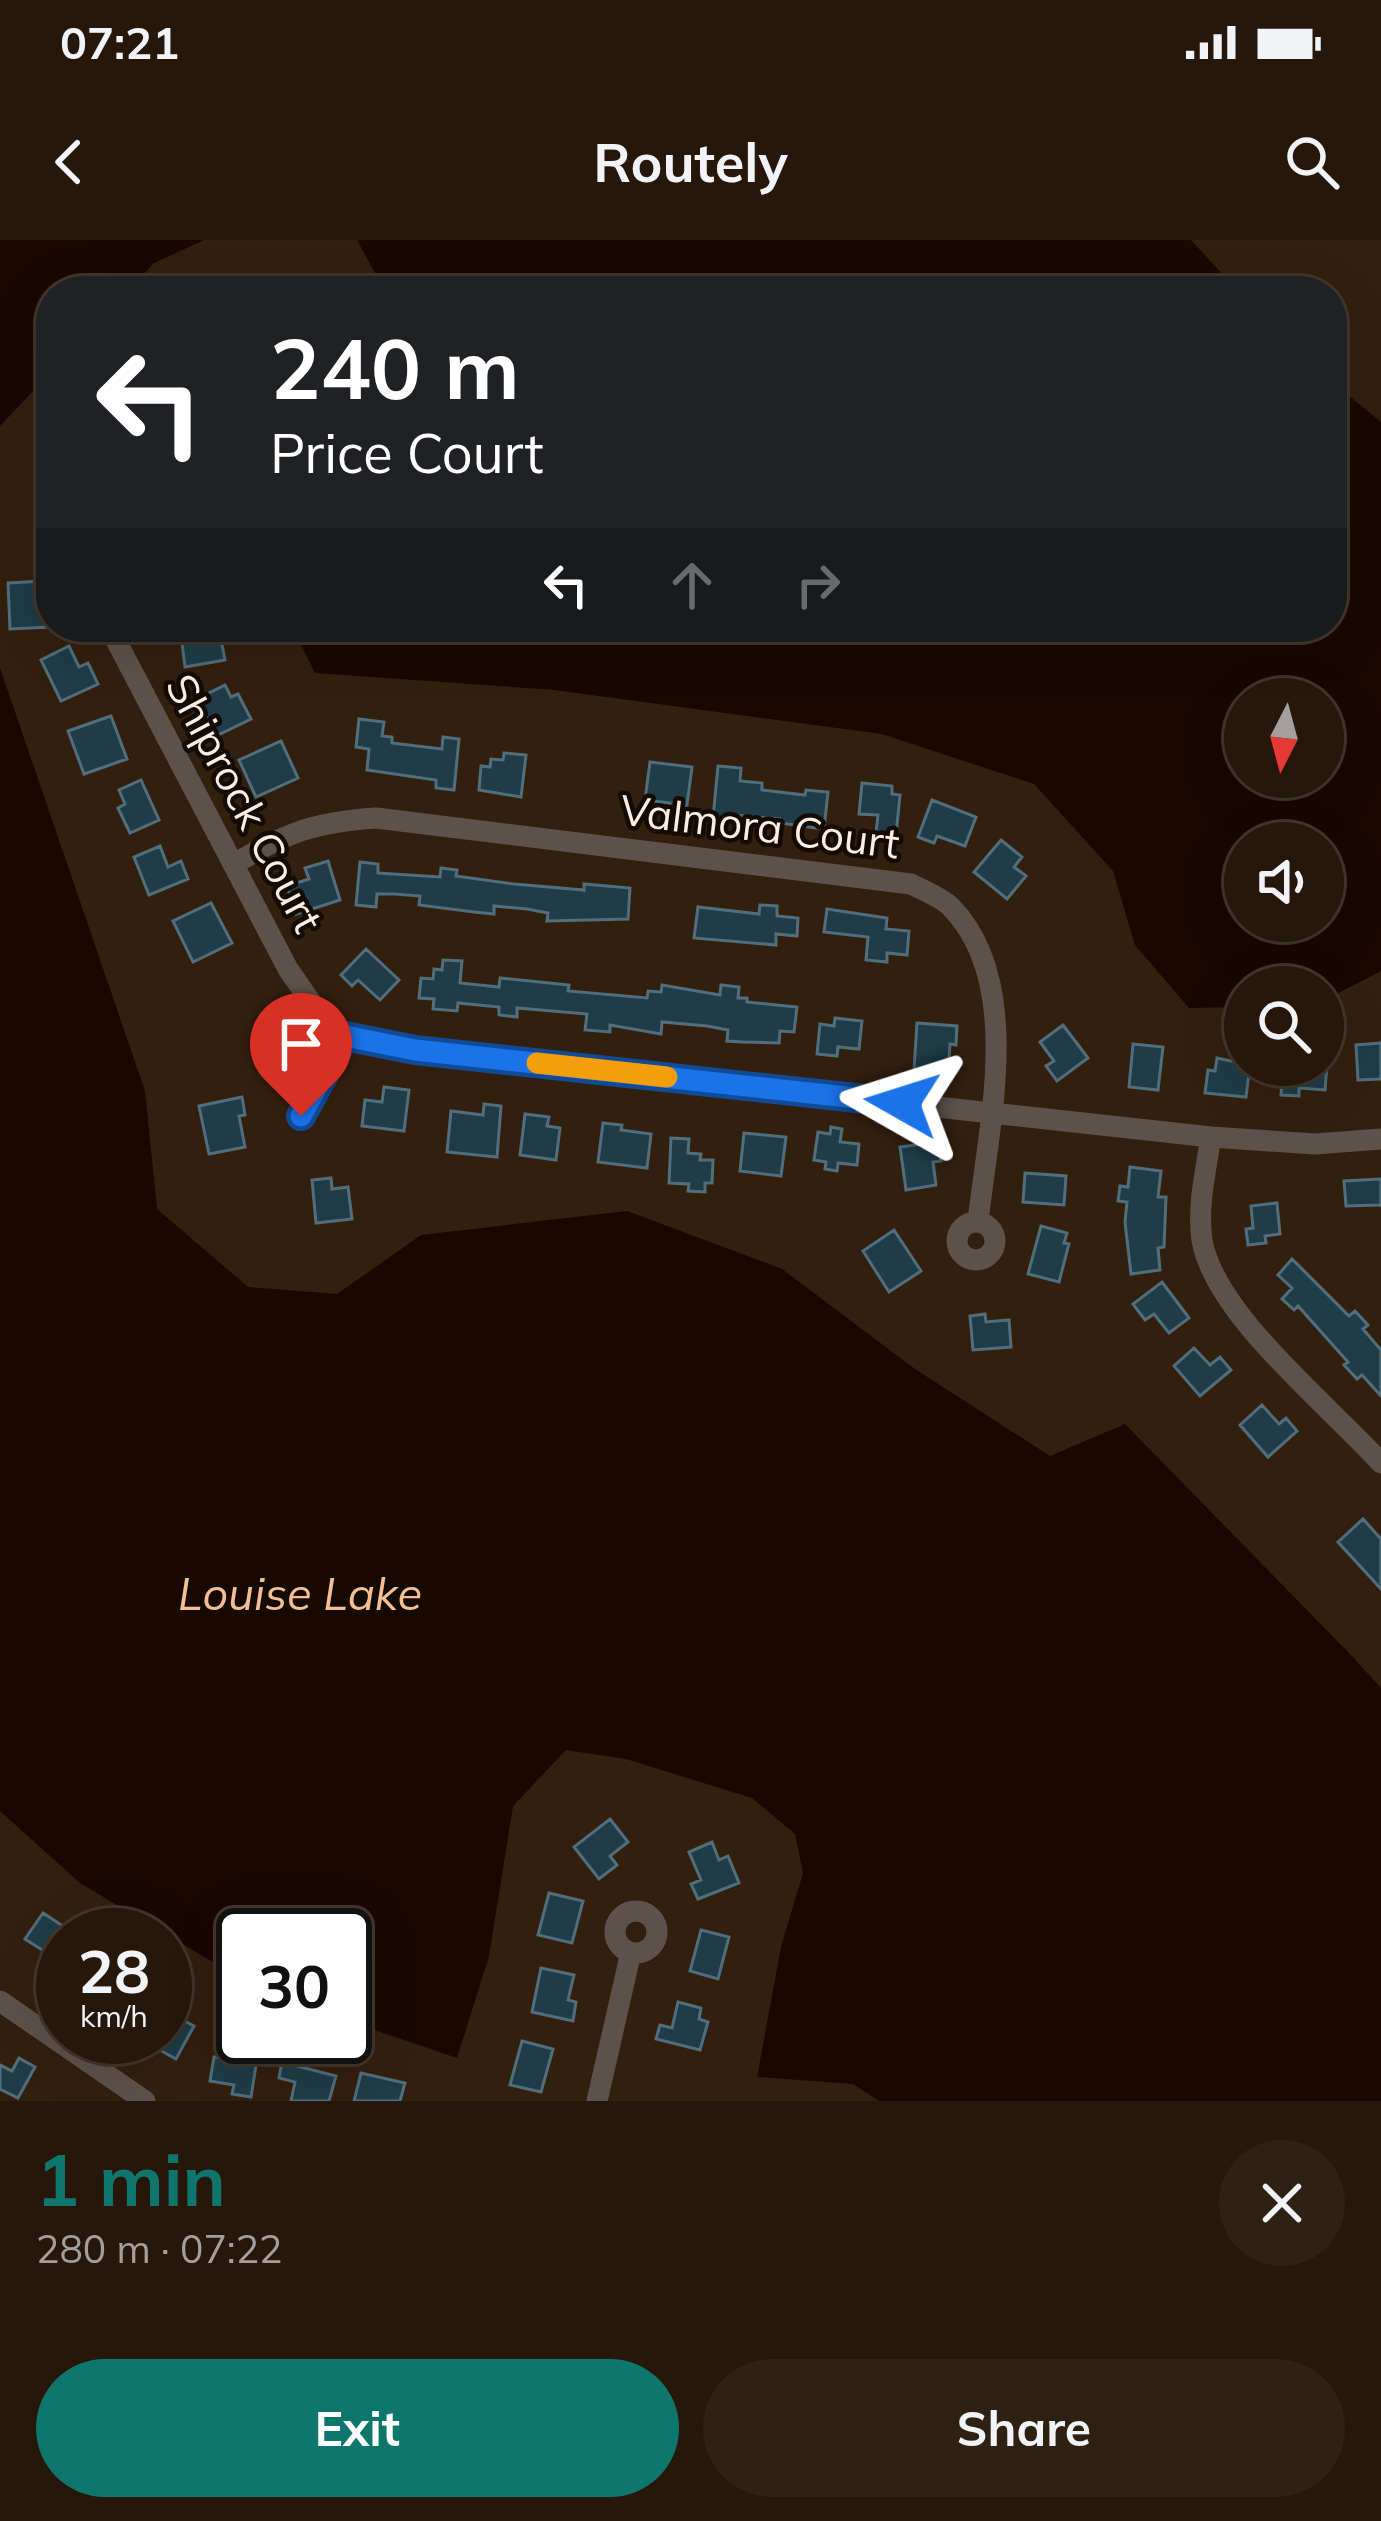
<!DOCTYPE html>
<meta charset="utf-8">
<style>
:root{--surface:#26170a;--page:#2e2013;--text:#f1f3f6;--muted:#a49f9c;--line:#42362b;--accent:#0f766e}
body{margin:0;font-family:Mulish,sans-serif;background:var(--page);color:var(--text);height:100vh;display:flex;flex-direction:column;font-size:45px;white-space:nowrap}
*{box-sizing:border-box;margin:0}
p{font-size:39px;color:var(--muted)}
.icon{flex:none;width:66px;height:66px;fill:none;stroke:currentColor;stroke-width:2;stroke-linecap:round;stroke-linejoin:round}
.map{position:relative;height:1861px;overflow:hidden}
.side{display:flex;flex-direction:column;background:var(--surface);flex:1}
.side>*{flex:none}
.banner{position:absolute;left:36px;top:36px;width:1311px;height:366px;border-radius:48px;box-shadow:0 12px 48px #0002,0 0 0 3px var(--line);background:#202124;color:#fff;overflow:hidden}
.needle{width:78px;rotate:186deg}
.controls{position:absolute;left:1224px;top:438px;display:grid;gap:24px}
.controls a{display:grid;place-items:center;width:120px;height:120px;border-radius:50%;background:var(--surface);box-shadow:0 12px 48px #0002,0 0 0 3px var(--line);font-size:60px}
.speed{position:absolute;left:36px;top:1668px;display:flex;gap:24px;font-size:60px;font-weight:700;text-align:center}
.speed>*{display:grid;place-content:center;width:156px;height:156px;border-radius:50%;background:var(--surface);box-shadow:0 12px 48px #0002,0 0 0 3px var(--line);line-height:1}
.speed small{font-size:30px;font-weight:400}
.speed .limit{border:6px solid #111;border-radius:18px;background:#fff;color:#111}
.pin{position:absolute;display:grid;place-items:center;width:102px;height:102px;color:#fff;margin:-123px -51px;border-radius:50% 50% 50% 0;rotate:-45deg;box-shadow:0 0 12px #0007}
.pin .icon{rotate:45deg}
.me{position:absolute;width:132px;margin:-66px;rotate:276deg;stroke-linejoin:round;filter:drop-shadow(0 0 9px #0008)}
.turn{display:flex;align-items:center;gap:42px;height:252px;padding:0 36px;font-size:54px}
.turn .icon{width:156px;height:156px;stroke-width:2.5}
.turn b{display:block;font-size:84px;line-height:102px}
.lanes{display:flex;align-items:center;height:114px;padding:0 36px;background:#0003;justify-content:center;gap:60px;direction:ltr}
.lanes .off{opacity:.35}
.round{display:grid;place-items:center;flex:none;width:126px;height:126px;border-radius:63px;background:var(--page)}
.overview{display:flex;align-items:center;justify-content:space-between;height:204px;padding:0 36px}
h1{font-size:72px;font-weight:700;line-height:90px;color:var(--accent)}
.button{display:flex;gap:24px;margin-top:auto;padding:24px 36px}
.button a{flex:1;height:138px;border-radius:72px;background:var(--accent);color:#fff;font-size:48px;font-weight:700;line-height:138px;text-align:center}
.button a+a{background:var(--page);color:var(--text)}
.status{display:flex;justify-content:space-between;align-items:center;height:84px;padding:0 60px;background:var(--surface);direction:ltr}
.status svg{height:33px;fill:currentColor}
header{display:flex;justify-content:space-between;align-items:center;height:156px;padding:0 36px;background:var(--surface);font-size:54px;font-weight:700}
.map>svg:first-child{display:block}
.water{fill:#1b0700;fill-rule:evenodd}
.building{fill:#1f3c48;stroke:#506e7c;stroke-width:3}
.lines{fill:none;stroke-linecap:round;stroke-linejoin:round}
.minor{stroke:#5d524b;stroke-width:21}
.route-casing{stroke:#114b97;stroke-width:30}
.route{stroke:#1a73e8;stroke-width:21}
.slow{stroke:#f59e0b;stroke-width:21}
.labels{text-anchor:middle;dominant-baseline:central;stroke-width:9;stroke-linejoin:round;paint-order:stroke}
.street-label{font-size:42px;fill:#fdeee4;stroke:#140b05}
.water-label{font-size:45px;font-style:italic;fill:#f6be92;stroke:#140b05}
</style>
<div class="status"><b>07:21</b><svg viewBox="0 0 49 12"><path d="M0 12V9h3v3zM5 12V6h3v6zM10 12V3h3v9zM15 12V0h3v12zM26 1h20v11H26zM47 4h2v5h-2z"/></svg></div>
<header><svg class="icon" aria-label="back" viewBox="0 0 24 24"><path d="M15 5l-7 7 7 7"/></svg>Routely<svg class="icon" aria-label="search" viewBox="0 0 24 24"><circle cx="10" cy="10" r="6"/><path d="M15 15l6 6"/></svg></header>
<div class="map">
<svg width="1381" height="1861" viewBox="0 0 1381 1861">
<rect width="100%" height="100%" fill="#331f0e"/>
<path class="water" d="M0,0h204l-50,23 -26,28h-77v81l-51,54z
M357,0h834l47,51h-853z
M1332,142l49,40v549l-58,30v-14h-78v20l-56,1 -54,-63 -22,-74 -79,-87 -152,-50 -328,-44 -239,-17 -23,-46h1040zM1245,459h78v78h-78zM1245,603h78v78h-78z
M0,428l145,423 12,118 91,78 89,7 84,-59 206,-24 155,58 133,100 135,87 75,-32 221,226 35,38v413h-502l-26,-17 -96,-7 24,-130 22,-74 -8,-39 -43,-36 -126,-39 -60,-9 -53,56 -24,150 -32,102 -112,-38v-85h-102v45l-163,-97 -80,-72z"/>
<path class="building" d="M43,341l2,28 6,-1v19l-41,2 -2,-46z
M180,387h24l2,10 14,-2 5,25 -40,7z
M69,406l10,21 9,-4 10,21 -37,17 -20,-41z
M225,445l6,12 7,-3 13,25 -35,17 -19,-37z
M111,476l16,43 -43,15 -16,-43z
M359,479l25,3 -2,14 10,1v6l50,6 1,-12 16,2 -5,51 -18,-2v-8l-69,-10 2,-21 -13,-2z
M281,501l17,37 -42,19 -17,-37z
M504,513l22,2 -5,42 -42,-7 2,-24 9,1 1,-8 12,1z
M650,522l42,5 -6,45 -17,-2 1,-7 -25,-3z
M718,526l23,2 -1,13 22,2v7l43,5 1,-5 22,2 -4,37 -44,-6v-4l-47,-4v5l-20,-2z
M141,540l18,40 -29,13 -12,-25 7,-4 -6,-14z
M862,543l30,3v8l8,1 -4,40 -20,-2 2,-18 -19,-1z
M932,560l44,17 -11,29 -28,-10 -3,7 -16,-6z
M1001,600l21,17 -8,10 12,9 -19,23 -33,-27z
M160,606l8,21 13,-6 7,18 -39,16 -15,-38z
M328,621l12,39 -44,14 -9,-28 22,-7 -4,-11z
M360,622l18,2v9l62,4 1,-9 16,2 -1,6 58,8 70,6v-6l46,4 -2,31 -81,2 1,-8 -21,-4 -33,-3v8l-20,-2 -55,-7 1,-9 -25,-2h-18l-1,13 -20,-2z
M211,663l21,40 -39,19 -20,-41z
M760,665l17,1v10l21,2 -1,18 -21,-2v11l-82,-7 4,-31 61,7z
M827,669l60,9 -1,11 23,2 -2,24 -20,-2v9l-21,-2 2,-23 -44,-5z
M366,709l33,31 -19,20 -22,-20 -6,6 -11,-11z
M443,720l19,1 -2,22 39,4 1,-9 69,7 -1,6 79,7 1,-7 13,1 1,-7 58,10 1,-10 18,2 -1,11h9v4l50,5 -3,25 -14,-1 -1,12 -36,-1 -16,-1 1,-11 -21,-4 -45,-4 -1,12 -51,-9v7l-25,-2 2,-16 -70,-6v9l-18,-2v-8l-41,-4 -1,8 -24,-2 1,-10 -15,-1 2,-20 12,1 1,-10 8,1z
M835,778l27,3 -3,28 -21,-2 -1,9 -20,-2 3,-30 14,2z
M917,783l40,3 -1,19 -6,-1 -2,28 -34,-2z
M1063,785l25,33 -31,23 -11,-15 8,-5 -14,-19z
M1381,803v36l-23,1 -2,-35z
M1133,804l30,3 -5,43 -29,-3z
M1217,818l33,7 -4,32 -41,-4 3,-23 7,1z
M1283,825h44l-2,25 -26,-2v8l-18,-1z
M384,847l25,3 -5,41 -42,-5 3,-26 17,2z
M242,857l3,18 -6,1 6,31 -36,7 -10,-48z
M484,864l17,2 -4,51 -50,-5 4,-41 32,4z
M525,874l24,3 -2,9 13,2 -4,32 -36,-5z
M603,883l19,2 -1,5 30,4 -4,34 -49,-6z
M831,887l11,2 -2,13 19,2 -2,21 -19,-2 -1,8 -12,-2 1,-7 -12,-2 4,-28 12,2z
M744,893l42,4 -5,39 -41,-5z
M671,898l18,1 -1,14 13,1 -1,6h13l-1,23h-7v9l-17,-1 1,-7 -20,-1z
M938,902l3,19 -8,1 3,23 -30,5 -6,-43z
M1130,927l31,4 -3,26h8l-2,50 -6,1 2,22 -29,4 -6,-52 2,-20 -9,-1 2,-15 8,1z
M1025,933l41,3 -2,29 -41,-3z
M331,938l1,11 16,-2 4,32 -36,4 -4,-43z
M1381,939v26l-35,1 -2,-25z
M1277,963l3,31 -15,2 1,7 -18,2 -2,-16 7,-1 -2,-22z
M1041,986l26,7 -3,10 5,1 -10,38 -31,-8z
M894,990l27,41 -32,21 -26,-41z
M1292,1019l57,57 6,-5 13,14 -5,4 18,21v46l-19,-21 -5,4 -13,-14 4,-3 -50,-56 -4,4 -12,-11 10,-11 -14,-13z
M1162,1042l27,36 -20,15 -15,-19 -9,6 -12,-16z
M985,1074l1,8 23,-2 2,27 -38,3 -3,-34z
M1194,1108l16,17 10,-8 11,13 -31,26 -26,-30z
M1262,1165l17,19 7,-6 11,13 -29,26 -28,-32z
M1363,1279l18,20v50l-43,-47z
M610,1579l18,23 -18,14 7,9 -18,14 -25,-32z
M712,1602l7,18 9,-4 11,27 -41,16 -7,-15 10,-4 -12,-28z
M549,1653l34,8 -11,42 -34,-8z
M43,1673l20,13v43l-6,9 -18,-13 8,-12 -22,-14z
M701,1690l28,7 -11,42 -28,-8z
M541,1728l33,7 -6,25 8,2 -3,19 -41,-9z
M678,1762l23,6 -2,11 9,3 -8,28 -44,-11 4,-14 12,3z
M165,1770l29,16 -18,33 -40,-22h29z
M522,1801l31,8 -12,43 -31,-7z
M236,1815l21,4 -6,38 -19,-3 2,-9 -24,-4 4,-24 21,3z
M19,1818l16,9 -17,31 -18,-9v-24l12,6z
M282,1822l54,14 -7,25h-38l4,-19 -16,-4z
M361,1833l44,10 -5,18h-46z"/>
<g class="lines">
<path class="minor" d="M109,387l179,342 25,36 32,31 70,14 796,87 104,7 66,-5
M236,623c51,-31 80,-41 140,-45l535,66c13,7 30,13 40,23 74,76 37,219 27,315
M301,876l44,-80
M1211,897c-5,32 -14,70 -9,103 12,74 128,166 179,223
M957 1001a19 19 0 1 1 38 0a19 19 0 1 1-38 0Z
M615 1692a21 21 0 1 1 42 0a21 21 0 1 1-42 0Z
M0,1761l145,100
M597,1861l34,-149"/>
</g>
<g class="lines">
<defs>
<path id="route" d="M301,876l44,-80 70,14 487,53"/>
</defs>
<use href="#route" class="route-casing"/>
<use href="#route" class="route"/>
<path class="slow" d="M537,823l130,14"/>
</g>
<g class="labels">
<g class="street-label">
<text transform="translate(245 563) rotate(62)">Shiprock Court</text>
<text transform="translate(760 586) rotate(7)">Valmora Court</text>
</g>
<g class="water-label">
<text x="300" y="1353">Louise Lake</text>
</g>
</g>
</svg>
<div class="controls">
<a><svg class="needle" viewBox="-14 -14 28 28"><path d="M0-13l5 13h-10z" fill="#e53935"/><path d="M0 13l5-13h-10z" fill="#a49f9c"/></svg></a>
<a><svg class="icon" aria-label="sound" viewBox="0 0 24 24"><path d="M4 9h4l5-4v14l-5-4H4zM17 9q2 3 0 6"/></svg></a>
<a><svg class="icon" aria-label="search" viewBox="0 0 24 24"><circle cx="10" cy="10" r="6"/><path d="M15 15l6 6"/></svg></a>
</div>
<div class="speed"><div>28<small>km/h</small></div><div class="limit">30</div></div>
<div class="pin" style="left:301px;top:876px;background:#d93025"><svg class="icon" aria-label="arrive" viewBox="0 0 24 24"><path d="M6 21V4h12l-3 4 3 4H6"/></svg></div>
<svg class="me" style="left:902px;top:863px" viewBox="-20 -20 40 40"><path d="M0-17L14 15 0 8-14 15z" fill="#1a73e8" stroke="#fff" stroke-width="4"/></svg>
<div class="banner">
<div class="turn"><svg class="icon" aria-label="left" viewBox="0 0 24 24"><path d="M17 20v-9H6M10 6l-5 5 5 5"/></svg><div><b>240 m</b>Price Court</div></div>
<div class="lanes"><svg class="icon" aria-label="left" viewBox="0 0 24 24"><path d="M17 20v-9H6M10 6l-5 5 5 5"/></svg><svg class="icon off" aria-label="ahead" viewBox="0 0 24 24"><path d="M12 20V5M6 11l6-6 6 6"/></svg><svg class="icon off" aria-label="right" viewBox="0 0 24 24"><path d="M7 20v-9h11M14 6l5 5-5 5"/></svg></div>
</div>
</div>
<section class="side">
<div class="overview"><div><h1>1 min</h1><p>280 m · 07:22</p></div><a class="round"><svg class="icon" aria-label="close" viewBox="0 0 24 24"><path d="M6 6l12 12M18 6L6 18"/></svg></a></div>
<div class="button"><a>Exit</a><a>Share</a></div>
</section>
